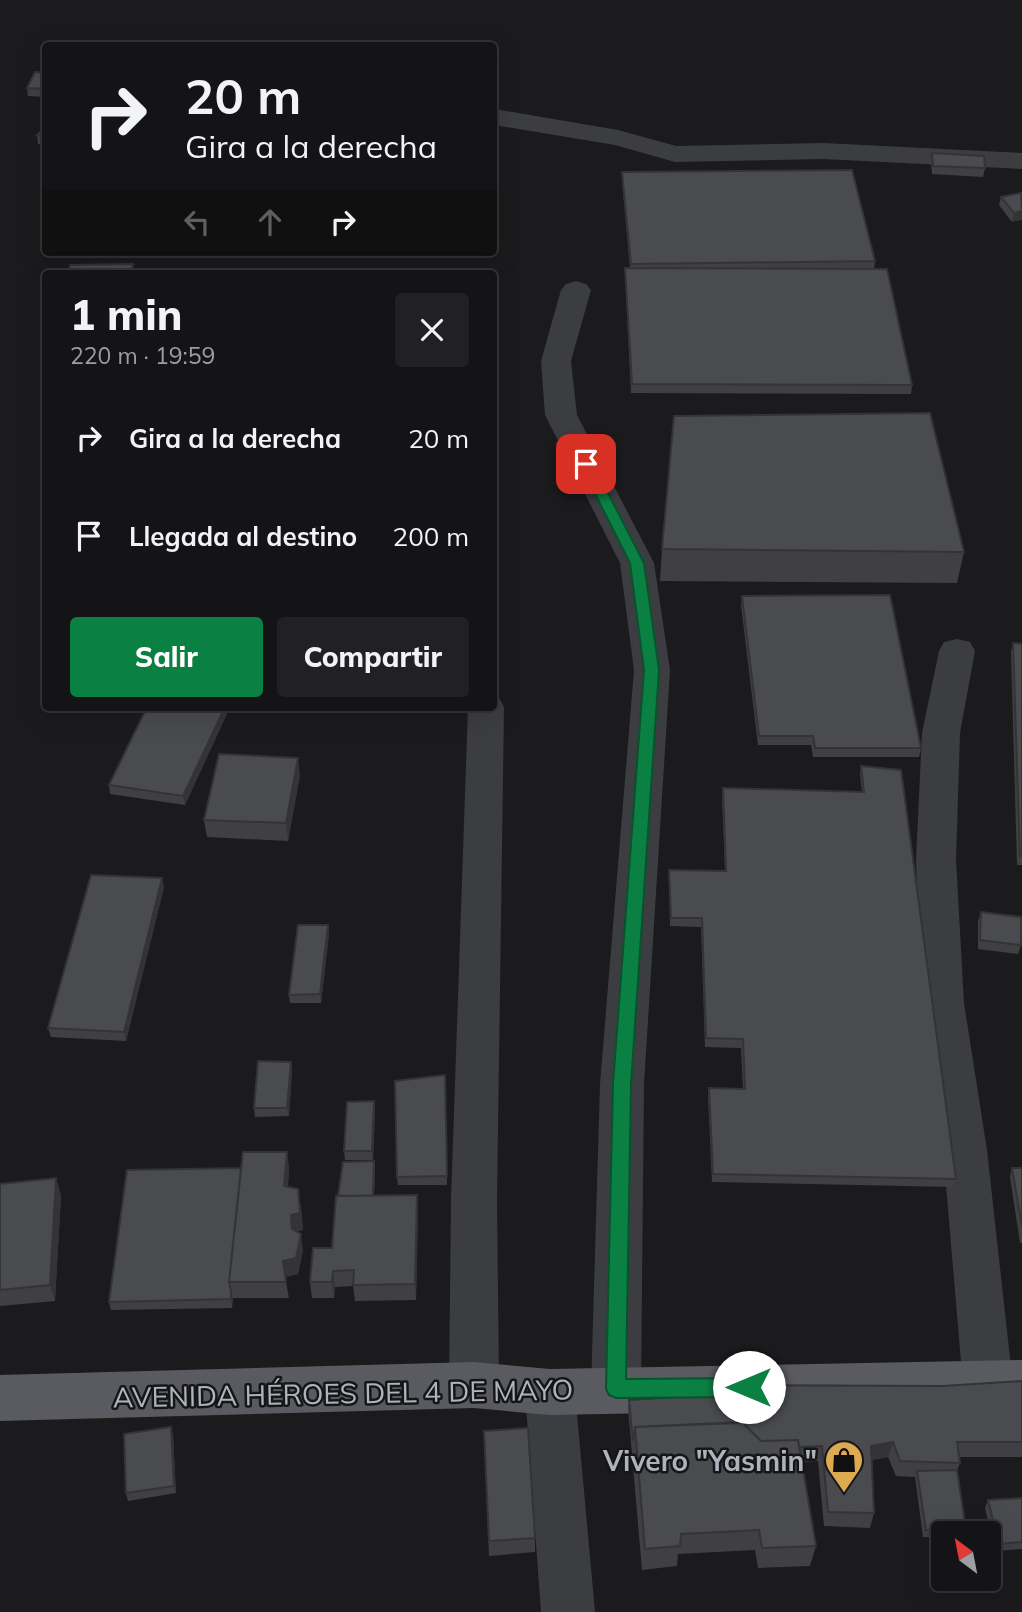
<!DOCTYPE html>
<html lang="es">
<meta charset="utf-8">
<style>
:root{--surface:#141416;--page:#212123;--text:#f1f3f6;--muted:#9d9ea1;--line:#333335;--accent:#0b8043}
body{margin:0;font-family:Mulish,sans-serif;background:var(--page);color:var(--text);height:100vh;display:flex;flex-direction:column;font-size:26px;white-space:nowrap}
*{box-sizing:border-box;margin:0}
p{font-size:23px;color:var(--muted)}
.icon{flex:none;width:38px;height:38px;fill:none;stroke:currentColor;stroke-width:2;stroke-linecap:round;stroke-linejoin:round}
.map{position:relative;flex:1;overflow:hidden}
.drawer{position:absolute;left:42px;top:270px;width:455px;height:441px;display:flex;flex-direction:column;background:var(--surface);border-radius:7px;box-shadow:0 7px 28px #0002,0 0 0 2px var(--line)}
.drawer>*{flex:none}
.banner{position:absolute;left:42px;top:42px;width:455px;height:214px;border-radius:7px;box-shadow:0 7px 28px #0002,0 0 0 2px var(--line);background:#141416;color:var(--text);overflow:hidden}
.needle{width:46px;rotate:328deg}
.controls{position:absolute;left:931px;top:1521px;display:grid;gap:14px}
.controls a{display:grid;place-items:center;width:70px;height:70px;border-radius:7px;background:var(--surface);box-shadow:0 7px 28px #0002,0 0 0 2px var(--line);font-size:35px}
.pin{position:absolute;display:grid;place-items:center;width:60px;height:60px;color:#fff;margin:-30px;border-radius:14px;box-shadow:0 4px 10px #0006}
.me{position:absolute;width:77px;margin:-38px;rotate:270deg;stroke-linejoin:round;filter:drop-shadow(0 0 5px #0008)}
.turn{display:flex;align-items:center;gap:24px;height:147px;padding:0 28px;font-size:32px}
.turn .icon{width:91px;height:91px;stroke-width:2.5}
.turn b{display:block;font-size:49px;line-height:60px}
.lanes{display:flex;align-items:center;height:66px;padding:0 28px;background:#0003;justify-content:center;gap:35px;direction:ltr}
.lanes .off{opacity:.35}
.round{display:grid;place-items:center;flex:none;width:74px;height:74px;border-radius:7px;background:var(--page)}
.summary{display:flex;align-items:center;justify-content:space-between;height:119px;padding:0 28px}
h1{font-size:42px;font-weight:800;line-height:52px}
.action{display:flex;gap:14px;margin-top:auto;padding:14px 28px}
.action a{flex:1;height:80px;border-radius:7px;background:var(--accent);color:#fff;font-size:28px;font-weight:800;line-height:80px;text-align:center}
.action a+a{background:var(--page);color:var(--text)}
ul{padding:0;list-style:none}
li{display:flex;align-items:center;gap:21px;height:98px;padding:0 28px}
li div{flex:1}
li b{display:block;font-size:26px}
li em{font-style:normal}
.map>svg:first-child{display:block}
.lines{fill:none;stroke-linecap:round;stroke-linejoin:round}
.minor{fill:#3c3d41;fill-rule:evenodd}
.major{fill:#595b60;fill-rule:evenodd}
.wall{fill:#404044}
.shaded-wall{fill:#343437}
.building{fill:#4a4b4f;stroke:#343437;stroke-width:2}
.route{fill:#0b8043;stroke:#07532c;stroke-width:2}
.labels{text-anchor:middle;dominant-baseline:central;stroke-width:5;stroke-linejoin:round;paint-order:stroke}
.near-street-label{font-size:28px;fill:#afb3bb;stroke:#161618}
.near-poi-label{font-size:28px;font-weight:bold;fill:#afb3bb;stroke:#161618;text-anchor:end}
</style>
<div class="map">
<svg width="1022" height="1612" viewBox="0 0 1022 1612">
<rect width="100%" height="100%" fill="#1b1b1d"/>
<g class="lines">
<path class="minor" d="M494,109l124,21 58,16 147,-3 199,10v16l-199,-10 -148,3 -60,-17 -121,-20z
M576,281l10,3 5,6 -20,71 6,54 77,148 16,107 -26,414 -3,305 -8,16 -17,7 -17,-7 -8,-16 9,-305 34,-414 -14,-107 -75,-148 -4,-54 20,-71 5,-6z
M957,639l13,3 5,9 -15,82 -4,127 8,143 23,147 26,235 -8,16 -17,7 -17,-7 -8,-16 -20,-235 -21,-147 -6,-143 6,-127 17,-82 5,-9z
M494,696l5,2 5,9 -7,492 2,186 -8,16 -17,7 -17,-7 -8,-16 2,-186 17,-492h26z
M550,1369l17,7 8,16 20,220h-54l-16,-220 8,-16z"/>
<path class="major" d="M1022,1360v46l-472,9 -76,-7 -474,13v-46l474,-13 76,7z"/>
</g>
<path class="wall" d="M46,73v24l-18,-1 -1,-8z
M46,127v18l-8,-1 -1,-9z
M932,153l53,15 -2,9 -51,-3 -1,-13z
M622,172l253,89 -1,8 38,116 -1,9 -280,-1 -6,-116v-9h5l-8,-87z
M1022,194l-10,28 -13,-17 2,-8z
M662,549l302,3 -7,31 -297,-2z
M742,596l179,152 -2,9h-106l-2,-12h-53l-17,-140z
M1013,643l9,1v221h-5l-6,-213z
M147,707h83l-45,98 -75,-11 -1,-9z
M861,766l95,413 -3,8 -241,-5 -4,-86 1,-8 34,1 -2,-41 -36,-1 -4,-120 -31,-1 -1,-56 56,1 -3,-74 1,-9 139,4 -2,-17z
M300,775l-12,66 -81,-4 -3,-17z
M164,887l-38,154 -75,-4 -3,-9z
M981,912l40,33 -3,9 -40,-5v-28z
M328,925l1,9 -8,69h-31l-1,-8z
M292,1070l-3,46 -34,1 -1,-9z
M445,1075l2,110h-49l-1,-8z
M374,1101l1,9 -2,50h-28l-1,-9z
M287,1152l2,17 -1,18 13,19 2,24 -7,1 7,19 -5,24 -13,3 4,21h-56l-1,10 -121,2 -2,-8z
M374,1161l1,9 -1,26 43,-1 1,17 -2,88 -61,1 -2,-15 -18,1 -1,11h-22l-2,-16 22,-34 6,-52z
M1012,1168h10v75h-2l-10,-66z
M0,1184l61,11 -6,106 -55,5z
M1022,1383v74h-63l1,6 -3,8 9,59 -2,3h-21v4h-20l-8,-60 -19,-1 -8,-19 -16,3 2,53 -4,15 -46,-2 -6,-65 -16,1 14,84 -6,20 -52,2 -3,-18 -77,4 -1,12 -35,4 -14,-162 1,-8 105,-7 2,-8 206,1z
M484,1431l51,107v14l-46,4z
M173,1435l3,58 -48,8 -2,-8z
M1022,1498v51l-27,2 -10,-43 3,-8z"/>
<path class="shaded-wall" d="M1022,211v9l-10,2 2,-9z
M225,707h5l-45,98 -2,-9z
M298,758l2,17 -12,66 -2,-18z
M162,878l2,9 -38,154 -2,-9z
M328,925l1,9 -8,69 -1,-9z
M291,1062l1,8 -3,46 -2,-8z
M374,1101l1,9 -2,50 -1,-9z
M287,1152l2,17 -3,33 -2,-16z
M374,1161l1,9 -2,42 -1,-9z
M56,1178l5,17 -6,106 -5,-16z
M298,1189l5,41 -10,2 2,13 -4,-30z
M417,1195l1,17 -2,88 -1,-16z
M301,1234l2,16 -5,24 -13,3 -2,-16z
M333,1271l2,16 -1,11 -2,-16z
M231,1291l2,7 -1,10 -1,-9z
M171,1427l2,8 3,58 -2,-7z
M893,1442l-5,15 -21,4 4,-15z"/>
<path class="building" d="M35,72l11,1v16l-19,-1z
M46,127v10l-9,-2z
M932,153l52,3 1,12 -52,-2z
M852,170l23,91 -244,3 -9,-92z
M1021,193l1,18 -8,2 -13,-16z
M133,264l-2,9h-62l1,-8z
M625,268l262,1 25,116 -280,-1z
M930,413l34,139 -302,-3 12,-133z
M890,595l31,153h-106l-2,-12h-54l-17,-140z
M1013,643l9,1v212h-2z
M147,707h78l-42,89 -74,-11z
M219,754l79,4 -12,65 -82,-3z
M861,766l40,4 55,409 -243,-5 -4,-86 36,1 -2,-50 -37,-1 -4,-120h-31l-2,-48 57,1 -3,-83 141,4z
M91,875l71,3 -38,154 -76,-4z
M981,912l40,5v28l-41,-5z
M298,925h30l-8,69 -31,1z
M258,1061l33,1 -4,46h-33z
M445,1075l2,101 -50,1 -2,-96z
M374,1101l-2,50h-28l3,-49z
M243,1152h44l-3,34 14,3 2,24 -9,2 1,14 9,5 -5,24 -13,3 3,21h-57z
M374,1161l-1,35h-35l5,-34z
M241,1168l-12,114 2,9v8l-122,3 18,-132z
M1012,1168h10v58z
M56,1178l-6,107 -50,5v-106z
M417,1195l-2,89 -62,1 1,-15 -21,1 -1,11h-22l3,-34h19l4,-52z
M1022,1381v61h-65l3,21 -60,-2 -7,-19 -22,4 3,67 -46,-1 -6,-66 -23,1 -1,-7 -37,1 -19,-19h-2l-4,-37 206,1z
M734,1393l4,30 -103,4 -2,14 -4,-41z
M742,1422l19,19 37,-1 18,106 -54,2 -3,-18 -78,4 -1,12 -35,3 -10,-122z
M171,1427l3,59 -48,7 -2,-59z
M528,1428l7,110 -46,3 -5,-110z
M957,1470l9,60h-40l-9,-59z
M1022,1498v44l-23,2 -11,-44z"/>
<path class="route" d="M586,460l7,4 51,99 15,107 -28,414 -5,295 123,-1 7,3 3,6 -3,7 -7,3 -133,1 -7,-3 -3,-6 7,-305 31,-414 -14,-107 -50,-99z"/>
<defs>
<symbol id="shop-pin" viewBox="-11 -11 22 30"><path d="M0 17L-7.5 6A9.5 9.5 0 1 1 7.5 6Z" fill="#ddaa52" stroke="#161618"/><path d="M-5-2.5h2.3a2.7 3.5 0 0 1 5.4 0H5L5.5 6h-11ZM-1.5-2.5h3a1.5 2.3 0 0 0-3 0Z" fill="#111"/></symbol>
</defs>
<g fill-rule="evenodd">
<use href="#shop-pin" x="822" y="1438" width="44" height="60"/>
</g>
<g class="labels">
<g class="near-street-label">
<text transform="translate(343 1393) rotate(-1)">AVENIDA HÉROES DEL 4 DE MAYO</text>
</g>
<g class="near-poi-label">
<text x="817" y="1460">Vivero "Yasmin"</text>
</g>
</g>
</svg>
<div class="controls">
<a><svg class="needle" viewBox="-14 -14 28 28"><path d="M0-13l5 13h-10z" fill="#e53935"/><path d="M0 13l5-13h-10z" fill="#9d9ea1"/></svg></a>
</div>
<div class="pin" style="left:586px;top:464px;background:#d93025"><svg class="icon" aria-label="arrive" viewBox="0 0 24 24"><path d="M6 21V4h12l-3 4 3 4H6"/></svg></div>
<svg class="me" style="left:749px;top:1387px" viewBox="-20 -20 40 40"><circle r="19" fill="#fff"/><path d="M0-13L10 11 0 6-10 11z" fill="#0b8043"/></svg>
<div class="banner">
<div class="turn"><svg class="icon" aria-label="right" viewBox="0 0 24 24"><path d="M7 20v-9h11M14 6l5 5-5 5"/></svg><div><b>20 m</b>Gira a la derecha</div></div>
<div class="lanes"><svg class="icon off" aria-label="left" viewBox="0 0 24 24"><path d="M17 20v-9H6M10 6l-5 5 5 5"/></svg><svg class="icon off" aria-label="ahead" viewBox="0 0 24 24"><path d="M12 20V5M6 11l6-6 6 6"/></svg><svg class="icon" aria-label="right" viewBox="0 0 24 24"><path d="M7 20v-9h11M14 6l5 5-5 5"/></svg></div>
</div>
<section class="drawer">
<div class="summary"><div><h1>1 min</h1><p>220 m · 19:59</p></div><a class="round"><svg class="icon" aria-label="close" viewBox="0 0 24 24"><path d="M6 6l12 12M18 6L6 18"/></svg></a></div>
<ul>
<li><svg class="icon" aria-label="right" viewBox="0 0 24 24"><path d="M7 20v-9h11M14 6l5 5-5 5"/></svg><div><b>Gira a la derecha</b></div><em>20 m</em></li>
<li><svg class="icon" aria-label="arrive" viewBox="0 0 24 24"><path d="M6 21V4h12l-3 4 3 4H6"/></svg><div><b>Llegada al destino</b></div><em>200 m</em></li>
</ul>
<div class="action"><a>Salir</a><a>Compartir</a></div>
</section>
</div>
